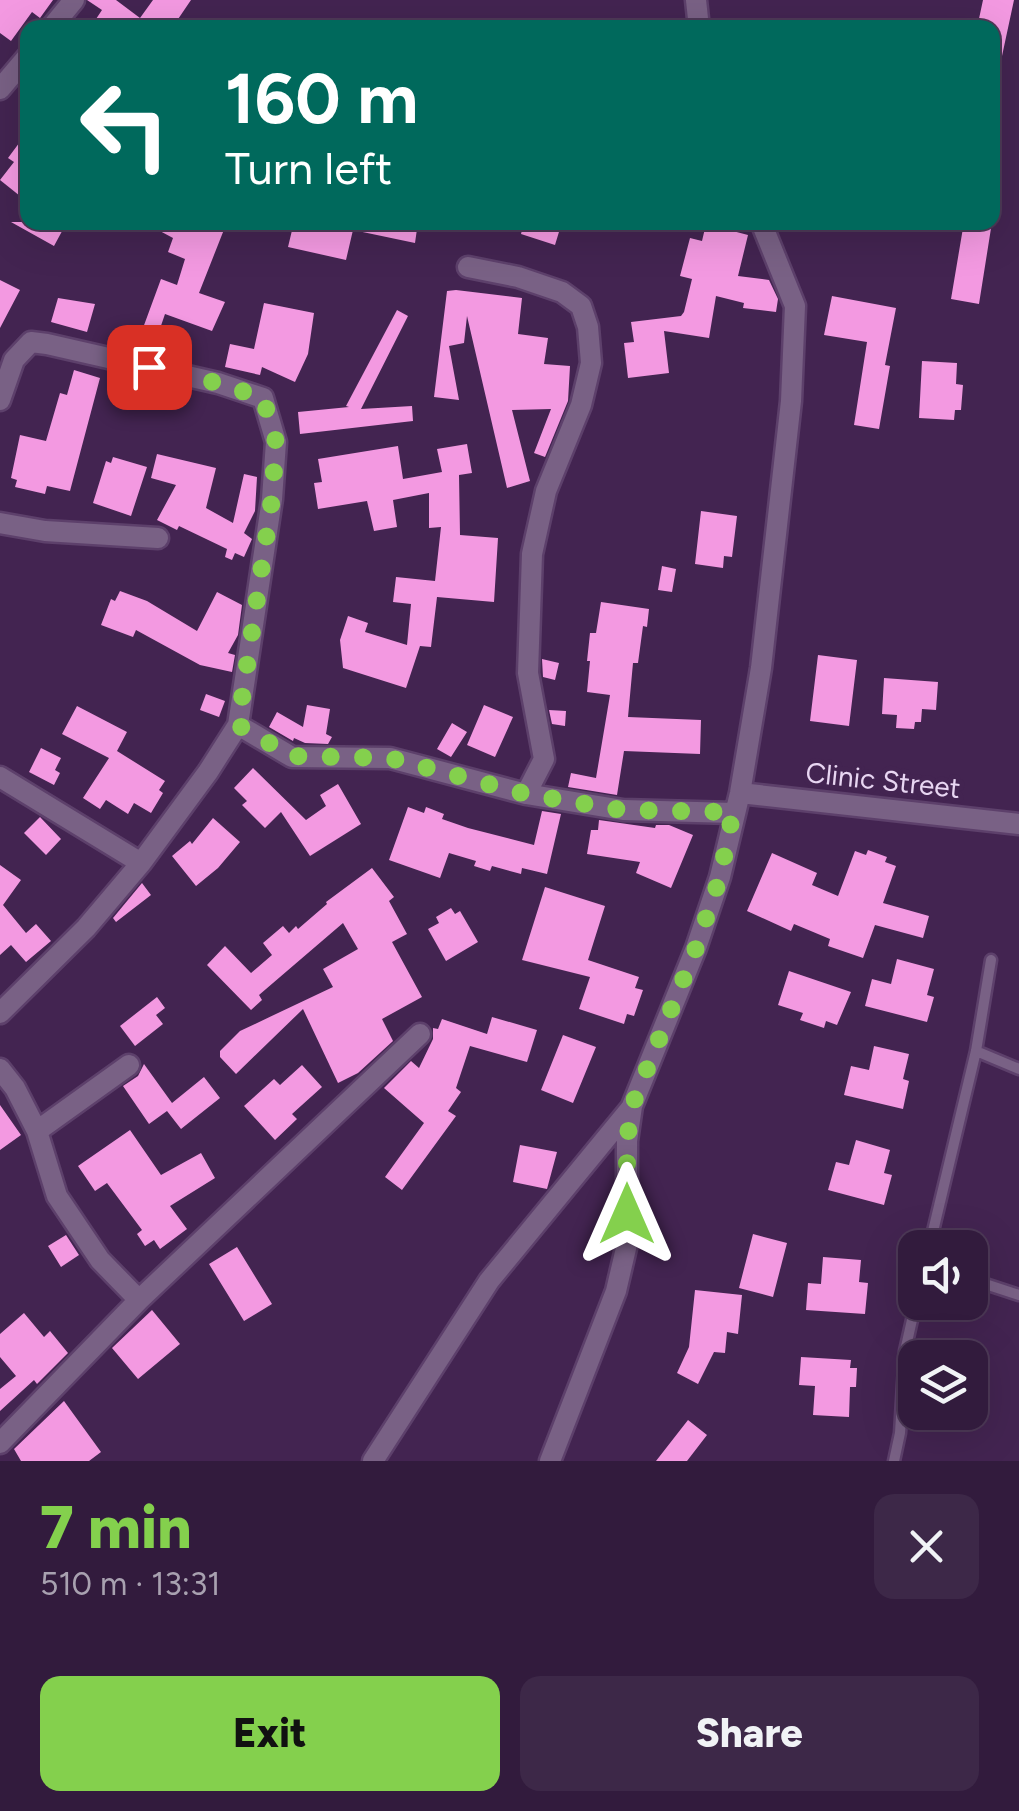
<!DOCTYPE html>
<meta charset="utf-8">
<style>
:root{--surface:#321b3d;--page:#3d2848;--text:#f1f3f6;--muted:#a8a1b0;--line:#4d3957;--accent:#84d04d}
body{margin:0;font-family:Figtree,sans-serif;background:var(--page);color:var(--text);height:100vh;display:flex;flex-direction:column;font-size:38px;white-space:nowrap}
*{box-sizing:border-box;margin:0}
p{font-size:32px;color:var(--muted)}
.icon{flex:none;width:55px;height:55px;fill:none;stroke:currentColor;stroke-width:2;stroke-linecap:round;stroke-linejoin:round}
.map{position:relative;height:1461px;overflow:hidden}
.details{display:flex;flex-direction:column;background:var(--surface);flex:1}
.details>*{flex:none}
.top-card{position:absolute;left:20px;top:20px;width:980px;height:210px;border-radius:20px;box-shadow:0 10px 40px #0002,0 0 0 2px var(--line);background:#00695c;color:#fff;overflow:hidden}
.fabs{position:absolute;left:898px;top:1230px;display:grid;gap:20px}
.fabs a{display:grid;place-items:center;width:90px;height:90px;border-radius:20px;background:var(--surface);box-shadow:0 10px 40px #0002,0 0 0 2px var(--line);font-size:50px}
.pin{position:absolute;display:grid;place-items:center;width:85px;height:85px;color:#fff;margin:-42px;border-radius:20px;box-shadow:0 5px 15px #0006}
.me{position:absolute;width:110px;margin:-55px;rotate:0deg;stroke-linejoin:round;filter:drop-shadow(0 0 8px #0008)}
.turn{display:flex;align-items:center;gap:35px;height:210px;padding:0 40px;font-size:45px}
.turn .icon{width:130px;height:130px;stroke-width:2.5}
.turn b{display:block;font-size:70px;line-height:85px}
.round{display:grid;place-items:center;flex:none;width:105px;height:105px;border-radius:20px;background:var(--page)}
.overview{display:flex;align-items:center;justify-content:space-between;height:170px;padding:0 40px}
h1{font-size:60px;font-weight:800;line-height:75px;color:var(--accent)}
.action{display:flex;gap:20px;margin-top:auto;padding:20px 40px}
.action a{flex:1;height:115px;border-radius:20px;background:var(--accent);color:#111;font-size:40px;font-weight:800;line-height:115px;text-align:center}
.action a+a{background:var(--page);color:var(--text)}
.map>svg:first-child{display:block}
.building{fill:#f399e1}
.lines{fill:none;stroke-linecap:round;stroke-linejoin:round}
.service-casing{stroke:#5d406b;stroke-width:15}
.minor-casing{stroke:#5d406b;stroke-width:25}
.service{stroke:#796185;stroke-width:10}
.minor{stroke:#796185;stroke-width:20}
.route{stroke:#84d04d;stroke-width:18;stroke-dasharray:0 32.4}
.labels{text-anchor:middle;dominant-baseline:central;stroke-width:10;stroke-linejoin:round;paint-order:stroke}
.street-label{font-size:28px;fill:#e8d6f2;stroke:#432451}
</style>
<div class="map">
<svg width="1019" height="1461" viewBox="0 0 1019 1461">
<rect width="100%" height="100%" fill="#432451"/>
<path class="building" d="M0,0h53l-13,18 -8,-6 -21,29 -11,-8z
M87,0h29l24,18 13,-18h38l-19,28h-82l12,-18z
M983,0h31l-15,70 -7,-1v-41h-15z
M28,131v55l-8,10 -20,-16 14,-18 -6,-4z
M11,222h56l-13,24z
M143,222h84l-28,71 26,9 -13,29 -47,-17 -13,38 -16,-5 25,-68 16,6 8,-26 -17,-7 5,-14z
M294,222h124l-3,21 -62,-13 -7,30 -58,-13z
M524,222h38l-7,23 -34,-11z
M964,222h28l-13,82 -28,-5z
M706,224l42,11 -10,41 31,4 9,19 -2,13 -33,-4 1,-5 -28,-7 -7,42 -45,-7 5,42 -41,5 -4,-35 10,-1 -3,-20 50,-6 3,-4 8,-33 -12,-3 10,-38 12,3z
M0,280l20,10 -20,38z
M456,290l66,8 -4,36 30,4 -4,26 26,2 -2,35 -23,56 -11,-4 17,-44 -39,1 18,71 -23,7 -40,-172 -3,27 -15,3 10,54 -25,-3 13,-106z
M832,296l64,12 -11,57 5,1 -11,63 -25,-4 13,-83 -43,-7z
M58,298l37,6 -8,28 -36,-10z
M264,303l50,10 -6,41 -13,28 -33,-15 -2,8 -35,-8 5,-23 24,5z
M397,310l11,6 -47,93 51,-3 1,15 -113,13 -2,-22 51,-5 -3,-1z
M922,361l35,2 -1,21 7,1 -2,25h-6l-1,10 -35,-2z
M74,370l26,8 -30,113 -23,-5 -2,8 -30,-7 2,-7 -6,-2 9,-43 26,6 14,-48 7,2z
M467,444l5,29 -13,2 1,60 38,3 -4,64 -57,-5 -6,50 -11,-1 -14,42 -63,-20 -3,-28 8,-24 20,7 -3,9 42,13 4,-41 -18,-2 3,-25 39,4 6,-54 -12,1v-35l-36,7 4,27 -23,4 -7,-30 -49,8 -4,-26 8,-1 -4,-23 80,-13 5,33 39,-7 -5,-23z
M157,454l59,14 -10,40 27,15 11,-49 13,3 -2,34 -11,22 8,6 -8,18 -9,-4 -3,7 -7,-3 2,-8 -48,-23 -2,4 -20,-10 19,-35 -25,-7z
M113,457l34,10 -16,49 -38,-13 13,-42 5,2z
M701,511l36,5 -5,41 -8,-1 -1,12 -28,-4z
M662,566l14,3 -4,23 -14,-2z
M120,591l27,10 50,30 20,-39 25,13 -4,30 -10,18 7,2 -3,17 -32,-7 -64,-35 -3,7 -32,-12 10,-26 4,2z
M601,602l48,7 -2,18 -4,-1 -5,37h-5l-5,54 73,3 -1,34 -76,-3 -7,44 -49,-8 3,-14 25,5 14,-83 -23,-3 3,-31h-3l3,-28h6z
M818,655l39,5 -8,66 -39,-5z
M542,659l17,4 -4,17 -12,-3z
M884,678l54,4 -2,28 -14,-1 -1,13h-6l-1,7 -18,-1 1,-13 -15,-1z
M206,694l19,7 -6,16 -19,-7z
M307,705l23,4 -4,25 6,3 -4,7 -23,-1 -11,-5 -1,3 -24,-14 8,-15 26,15z
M484,705l29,12 -18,40 -28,-12z
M77,706l50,26 -10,19 48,30 -6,9 4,3 -12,20 -17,-10 -6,11 -22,-14 -6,9 -17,-11 26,-40 -47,-24z
M549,710l17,1 -1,15 -13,-2z
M452,723l15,9 -16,25 -14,-8z
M41,748l20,10 -6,12 5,3 -6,12 -25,-13z
M253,768l53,52 20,-14 -6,-11 18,-11 23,40 -51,32 -29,-44 -16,16 -23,-23 5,-4 -13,-13z
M408,807l16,6 2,-6 18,7 -2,5 26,9 66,17 8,-34 19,3 -14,60 -25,-6 -1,6 -29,-8 -2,5 -16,-5 2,-5 -27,-8 -9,25 -51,-18z
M40,817l21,22 -15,16 -22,-22z
M213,818l27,24 -22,26 -22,18 -24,-30 18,-15 2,3z
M599,820l56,8 1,-3h13l24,10 -22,53 -35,-15 4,-11 -53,-8 4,-24h7z
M868,850l19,7 -2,5 11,4 -13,37 46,13 -6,22 -48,-13 -12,33 -35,-12 2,-7 -36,-15 -3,7 -44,-20 25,-58 45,20 -5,12 26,11 17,-45 11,4z
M0,865l21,15 -18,25 23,28 10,-9 15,17 -25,21 -15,-17 -11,10z
M372,868l22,29 -5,4 18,33 -15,8 30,55 -40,22 11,22 -35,32 -20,10 -35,-74 -67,65 -16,-17v-6l20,-20 93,-44 -10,-18 35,-20 -15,-26 -84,72 3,5 -11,10 -44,-45 18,-19 26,27 21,-18 -9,-12 20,-17 6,7 7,-7 2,3 29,-25 -1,-2z
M142,883l9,12 -35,27 -3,-4z
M545,887l60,19 -17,54 51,17 -4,11 8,2 -9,26 -7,-2 -3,10 -45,-15 11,-32 -68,-17z
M451,908l4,6 5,-3 18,31 -32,19 -18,-32 11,-6 -3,-6z
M897,959l37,10 -7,26 7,2 -7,25 -62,-16 7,-27 19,5z
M789,971l62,21 -14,33 -11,-4 -2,7 -24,-8 3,-7 -25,-8z
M157,997l8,11 -9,7 7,9 -28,22 -15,-20z
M492,1017l45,13 -10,32 -57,-16 -14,42 5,4 -13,19 8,5 -54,74 -17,-13 39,-54 -40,-35 27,-27 8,7 14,-29v-11l5,1 4,-10 45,15z
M563,1035l33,12 -23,56 -32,-13z
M874,1046l35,8 -6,25 6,2 -6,28 -59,-14 7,-29 18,4z
M144,1064l28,39 32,-26 16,21 -39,31 -14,-18 -18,13 -26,-38 15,-10z
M302,1065l20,22 -30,27 5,5 -22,21 -31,-34 30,-27 6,6z
M0,1105l21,30 -21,15z
M130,1130l31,45 40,-22 14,25 -45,28 17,23 -27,20 -6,-9 -9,6 -8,-12 5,-4 -35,-47 -12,8 -17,-25z
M856,1140l34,10 -6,23 8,2 -8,30 -56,-15 8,-28 13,3z
M520,1145l37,7 -10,37 -34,-7z
M753,1234l34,9 -14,54 -34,-9z
M66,1235l13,20 -18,12 -13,-21z
M237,1247l35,57 -28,17 -35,-57z
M823,1257l38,3 -2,22 9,1 -3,31 -59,-4 2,-27 13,1z
M695,1290l47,5 -4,39 -11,-2 -2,21 -11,-1 -16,32 -21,-11 12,-26z
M152,1310l28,34 -42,35 -26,-31z
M24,1313l20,24 6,-6 18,22 -31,31 -3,-4 -34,31v-22l16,-13 -16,-19v-23z
M801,1357l50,3 -1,8h7l-1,19h-6l-1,30 -36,-2 2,-29 -16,-1z
M64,1401l37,51 -12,9h-68l-7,-12z
M688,1420l19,15 -20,26h-31z"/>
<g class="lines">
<defs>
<path id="service" d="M976,1051l43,18
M929,1248l47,-197 15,-91
M970,1279l49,16
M894,1461l6,-28 5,-82 11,-49"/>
<path id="minor" d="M696,0l3,28
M51,28l23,-28
M0,89l28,-33
M0,400l14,-40 17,-18 16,2 171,39 45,15 13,44 -4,57 -34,226 -30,47 -67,91 -55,65 -86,85
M0,523l45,8 113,7
M238,725l54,32 98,1 136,36 18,-35 -16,-86 4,-119 14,-63 35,-86 10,-42 -3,-36 -7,-21 -19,-14 -44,-15 -50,-10
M0,777l141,86
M740,793l279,31
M526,794l97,16 110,3
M0,1069l15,19 22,43 20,65 43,64 39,40
M37,1131l92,-66
M0,1443l139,-143 281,-266
M373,1461l116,-180 142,-173
M550,1461l66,-170 11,-47v-103l5,-35 64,-158 24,-71 20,-84 21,-125 30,-267 4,-95 -34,-84"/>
</defs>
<use href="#service" class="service-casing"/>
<use href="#minor" class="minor-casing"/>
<use href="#service" class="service"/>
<use href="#minor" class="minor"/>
</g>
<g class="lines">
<path class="route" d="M149,367l69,16 45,15 13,44 -4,57 -34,226 54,31 98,2 136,36 96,16 111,2 -13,65 -24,71 -64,158 -5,35v73"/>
</g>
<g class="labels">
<g class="street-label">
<text transform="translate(883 780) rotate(6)">Clinic Street</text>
</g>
</g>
</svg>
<div class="fabs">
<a><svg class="icon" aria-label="sound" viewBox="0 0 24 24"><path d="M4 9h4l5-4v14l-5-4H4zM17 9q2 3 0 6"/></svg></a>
<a><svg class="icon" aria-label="layers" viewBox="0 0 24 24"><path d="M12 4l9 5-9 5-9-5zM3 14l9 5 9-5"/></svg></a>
</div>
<div class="pin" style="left:149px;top:367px;background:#d93025"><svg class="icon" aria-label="arrive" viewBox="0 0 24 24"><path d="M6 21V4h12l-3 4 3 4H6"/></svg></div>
<svg class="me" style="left:627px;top:1214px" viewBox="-20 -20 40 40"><path d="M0-17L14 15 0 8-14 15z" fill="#84d04d" stroke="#fff" stroke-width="4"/></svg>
<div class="top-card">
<div class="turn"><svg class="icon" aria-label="left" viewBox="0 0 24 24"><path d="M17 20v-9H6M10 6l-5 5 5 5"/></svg><div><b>160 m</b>Turn left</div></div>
</div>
</div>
<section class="details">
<div class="overview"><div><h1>7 min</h1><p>510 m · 13:31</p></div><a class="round"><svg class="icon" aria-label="close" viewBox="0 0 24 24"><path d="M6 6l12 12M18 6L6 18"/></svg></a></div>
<div class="action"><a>Exit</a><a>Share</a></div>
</section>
